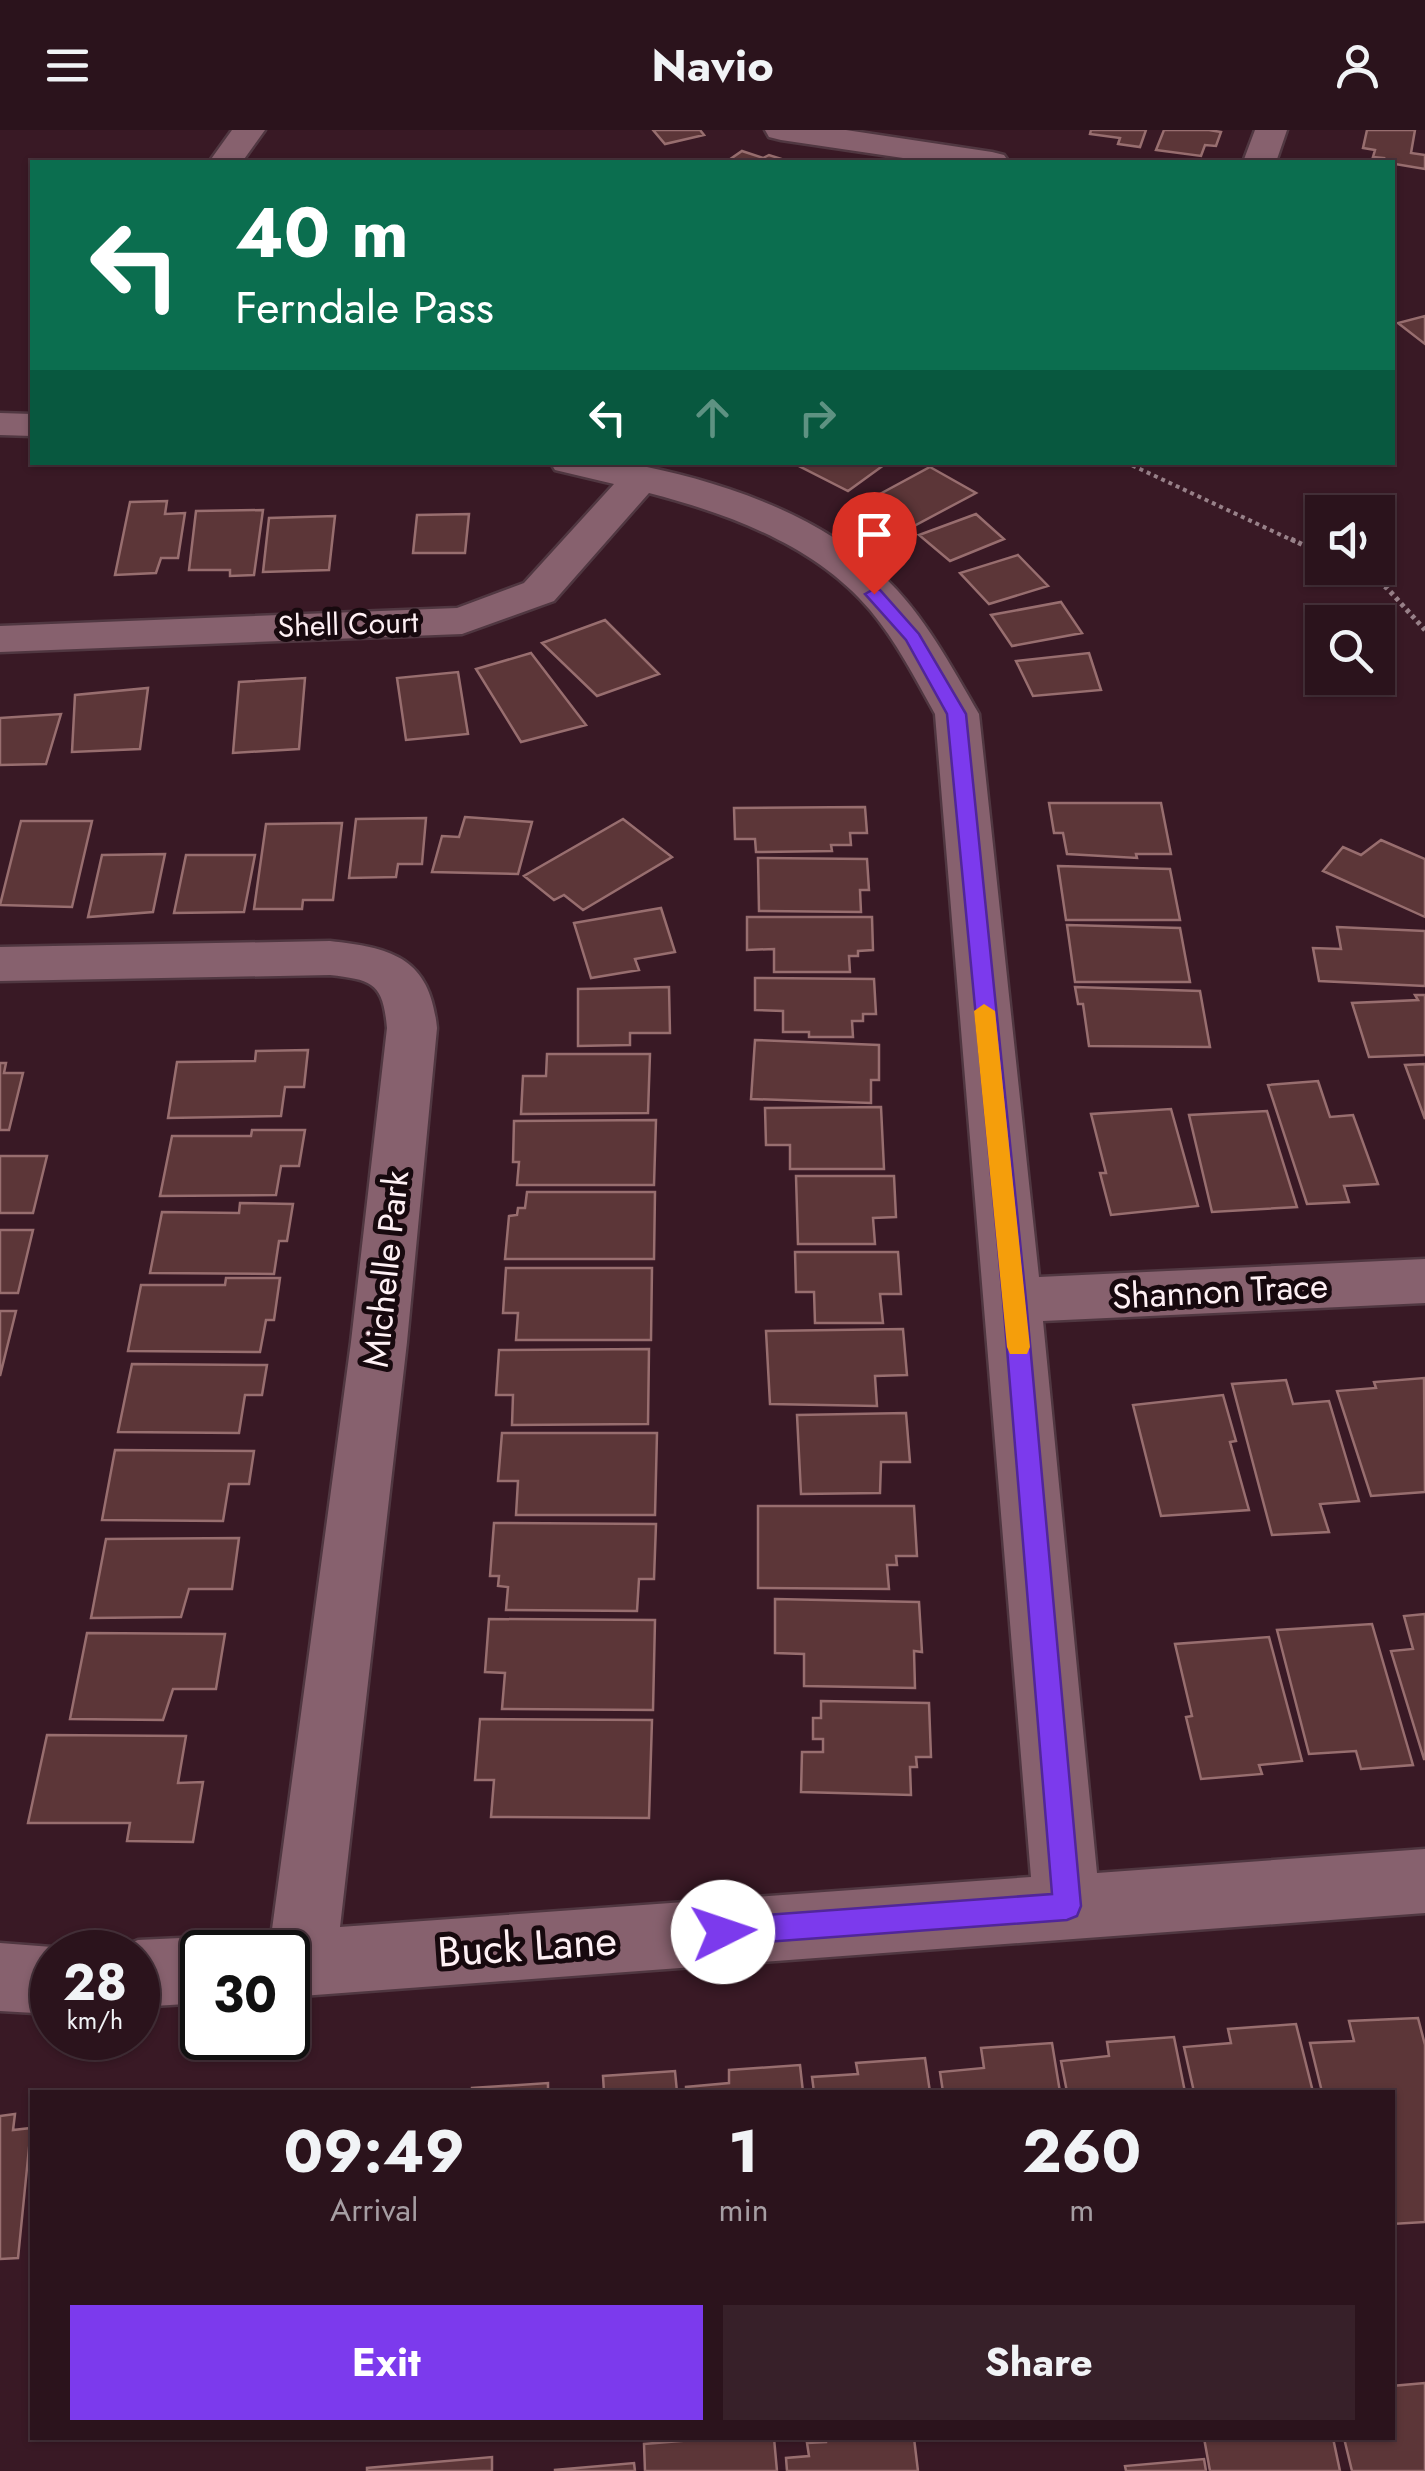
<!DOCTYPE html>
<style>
:root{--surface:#2b131c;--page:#372029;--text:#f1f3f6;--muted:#a69ea3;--line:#47323b;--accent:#7c3aed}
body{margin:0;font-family:Jost,sans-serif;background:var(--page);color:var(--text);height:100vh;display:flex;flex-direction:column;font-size:38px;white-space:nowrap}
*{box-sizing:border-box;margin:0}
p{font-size:32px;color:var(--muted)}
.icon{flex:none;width:55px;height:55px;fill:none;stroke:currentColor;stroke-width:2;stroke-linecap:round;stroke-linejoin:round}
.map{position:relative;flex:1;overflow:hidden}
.side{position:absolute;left:30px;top:1960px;width:1365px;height:350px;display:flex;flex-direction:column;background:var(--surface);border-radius:0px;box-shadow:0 2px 8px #0004,0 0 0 2px var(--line)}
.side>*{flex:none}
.top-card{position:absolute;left:30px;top:30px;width:1365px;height:305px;border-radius:0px;box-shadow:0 2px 8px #0004,0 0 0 2px var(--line);background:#0b6e4f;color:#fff;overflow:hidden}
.controls{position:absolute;left:1305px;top:365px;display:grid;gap:20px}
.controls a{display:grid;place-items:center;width:90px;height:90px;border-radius:0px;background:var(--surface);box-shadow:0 2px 8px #0004,0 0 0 2px var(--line);font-size:50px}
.speed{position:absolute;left:30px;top:1800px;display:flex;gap:20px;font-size:50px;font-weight:700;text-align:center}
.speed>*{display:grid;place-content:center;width:130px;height:130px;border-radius:50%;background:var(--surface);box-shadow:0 2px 8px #0004,0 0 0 2px var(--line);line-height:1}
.speed small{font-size:25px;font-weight:400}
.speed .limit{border:5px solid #111;border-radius:15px;background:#fff;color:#111}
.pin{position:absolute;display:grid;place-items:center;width:85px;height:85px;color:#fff;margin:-102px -42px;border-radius:50% 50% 50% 0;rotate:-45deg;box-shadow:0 0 10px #0007}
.pin .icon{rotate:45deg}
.me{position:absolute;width:110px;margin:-55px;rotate:86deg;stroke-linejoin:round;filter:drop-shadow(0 0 8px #0008)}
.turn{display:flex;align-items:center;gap:35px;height:210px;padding:0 40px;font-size:45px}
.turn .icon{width:130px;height:130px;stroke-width:2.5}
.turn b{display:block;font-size:70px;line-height:85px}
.lanes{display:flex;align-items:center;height:95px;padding:0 40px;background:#0003;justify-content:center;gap:50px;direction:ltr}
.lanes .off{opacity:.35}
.eta{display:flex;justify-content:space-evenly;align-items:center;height:170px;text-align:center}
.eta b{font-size:60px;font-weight:700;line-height:70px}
.button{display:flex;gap:20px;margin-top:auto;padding:20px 40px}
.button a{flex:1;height:115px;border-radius:0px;background:var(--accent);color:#fff;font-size:40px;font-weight:700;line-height:115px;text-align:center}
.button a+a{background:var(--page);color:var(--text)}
header{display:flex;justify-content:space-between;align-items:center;height:130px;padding:0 40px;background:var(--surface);font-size:45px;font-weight:700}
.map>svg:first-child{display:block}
.building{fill:#5c3638;stroke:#986e6f;stroke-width:2.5}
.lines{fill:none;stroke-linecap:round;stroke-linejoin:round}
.minor-casing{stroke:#503741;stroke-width:5}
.path-far1{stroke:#988189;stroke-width:4;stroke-dasharray:4 4;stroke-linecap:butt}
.path{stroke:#988189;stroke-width:5;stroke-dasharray:4 4;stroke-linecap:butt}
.minor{fill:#87616e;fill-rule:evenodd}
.route{fill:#7c3aed;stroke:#51269a;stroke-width:2.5}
.slow{fill:#f59e0b}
.labels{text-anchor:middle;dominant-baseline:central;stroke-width:10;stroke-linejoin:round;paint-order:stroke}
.far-street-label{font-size:30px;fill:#fef0f4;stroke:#17090e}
.street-label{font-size:35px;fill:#fef0f4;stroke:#17090e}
.near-street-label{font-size:42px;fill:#fef0f4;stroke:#17090e}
</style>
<header><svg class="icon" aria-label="menu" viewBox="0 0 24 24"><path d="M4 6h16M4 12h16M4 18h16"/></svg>Navio<svg class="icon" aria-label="person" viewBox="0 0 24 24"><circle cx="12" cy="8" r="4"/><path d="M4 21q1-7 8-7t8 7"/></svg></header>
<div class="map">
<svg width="1425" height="2341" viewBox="0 0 1425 2341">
<rect width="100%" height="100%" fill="#391925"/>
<path class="building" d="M653,0h47l4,5 -39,9z
M1091,0h55l-6,17 -22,-3 2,-6 -30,-4z
M1164,0h45l12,2 -5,14 -11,-1 -4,11 -45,-6z
M1367,0h48l-4,23 14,2v14l-42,-7 1,-4 -11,-1 2,-7 -12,-2z
M742,21l21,7 6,-3 22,7h-65z
M1425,186v28l-27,-21z
M805,332h83l-40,29 -49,-25z
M930,337l46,26 -64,34 -45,-26z
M167,371l-2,13 20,-1 -7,45h-17l-5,15 -41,2 15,-73z
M263,380l-9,65 -24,1v-6h-41l7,-59z
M469,384l-4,39h-52l4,-38z
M976,384l28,25 -54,22 -31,-26z
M335,386l-6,54 -66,2 6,-54z
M1018,425l30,31 -59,18 -29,-31z
M1061,472l21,31 -70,13 -21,-31z
M605,490l54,54 -62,22 -55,-53z
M531,523l55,72 -65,17 -45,-73z
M1089,523l12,37 -68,6 -17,-35z
M458,542l10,62 -62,6 -9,-62z
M305,548l-6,71 -66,4 6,-71z
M148,558l-8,61 -68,3 3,-57z
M61,584l-15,50 -46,1v-47z
M1049,673h112l10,51h-35l1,4 -70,-4 -4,-21h-9z
M865,677l2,26h-17l1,12h-20l1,6 -76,1 -1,-13h-20l-1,-31z
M465,687l67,5 -14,52 -86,-2 10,-36 17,1z
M426,688l-4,46h-24l-2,13 -47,1 7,-59z
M623,689l49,38 -89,53 -19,-15 -10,5 -30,-24z
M21,691h71l-20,86 -72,-2z
M342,693l-9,77h-30l-1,9h-48l12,-85z
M1381,710l44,19v58l-102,-46 20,-24 18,8z
M165,724l-12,58 -65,5 14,-62z
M186,725h69l-11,57 -70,1z
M758,728l109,1 2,31h-9l1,22 -102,-1z
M1058,736l112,3 10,51h-114z
M661,778l14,44 -40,7 4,11 -48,8 -17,-55z
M747,787h125l1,33 -15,1v5h-9l1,16h-76v-23l-27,1z
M1067,795l113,3 10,54h-115z
M1337,797l88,4v55l-106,-5 -6,-33 28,1z
M755,848l119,1 2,35h-13v7h-11l1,16h-44v-5h-26v-21l-28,-1z
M669,857l1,46h-40v12l-52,1v-57z
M1075,857l125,4 10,56 -121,-1 -6,-42h-5z
M1415,865h10v60l-56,2 -17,-54 66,-3z
M755,910l124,5v35h-8v23l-120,-4z
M308,920l-4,37h-19l-4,29 -113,2 9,-56 78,-1 1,-10z
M547,924h103l-2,59 -127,1 2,-38h23z
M0,933h6l-2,10h19l-14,57h-9z
M1425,934v55l-20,-54z
M1318,951l12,36 23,-2 25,69 -34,2 5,16 -42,2 -39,-119z
M881,977l3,62h-94v-24h-24l-1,-37z
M1171,979l27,97 -87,9 -11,-42h6l-15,-59z
M1267,981l30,96 -85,5 -23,-97z
M656,990l-2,65h-137l2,-23h-6l1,-41z
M252,1000h53l-6,36h-18l-5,29 -116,1 12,-60h79z
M0,1026h47l-14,57h-33z
M796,1046h98l2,41 -23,1 2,26h-77z
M527,1062h128l-1,67h-149l4,-43 8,-1 1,-7h7z
M240,1073l53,1 -6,37h-8l-5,33 -124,-1 12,-61 77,1z
M0,1100h33l-15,63h-18z
M795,1122h103l3,42h-21l3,29h-68l-1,-31h-18z
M506,1138h146l-1,72h-135l2,-27h-15z
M226,1148h54l-6,42h-8l-6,32 -132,-1 13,-66h84z
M0,1181h16l-16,65z
M903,1199l4,46 -32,1 2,30 -107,-2 -4,-73z
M649,1219l-1,75 -136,1 1,-30h-17l3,-45z
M132,1234l135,1 -5,30h-17l-6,38 -121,-1z
M1424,1248l1,114 -54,4 -34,-105 39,-3 -2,-6z
M1286,1250l7,24 36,-3 30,100 -39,3 9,28 -57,3 -40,-151z
M1223,1265l13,46 -6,1 19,68 -88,6 -28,-111z
M906,1283l4,49h-29l-1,31 -79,1 -4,-79z
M502,1303h155l-2,82h-139l2,-34h-20z
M115,1320l139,1 -5,33h-20l-6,37 -121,-1z
M758,1376h156l3,50h-21l1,9h-10l2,24 -131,-1z
M494,1393l162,1 -2,55h-15l-2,32 -131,-1 2,-23 -10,-1 1,-10h-9z
M239,1408l-7,51h-43l-8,28 -90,1 15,-79z
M775,1469l144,3 3,50 -8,-1 1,37 -111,-2v-32l-29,-1z
M1425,1484v145h-1l-33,-108 22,-2 -9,-33z
M489,1489l166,1 -2,90 -151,-1 3,-36 -20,-1z
M1372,1494l41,141 -52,4 -5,-18 -47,3 -32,-124z
M87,1503l138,1 -9,55h-43l-10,31 -93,-1z
M1269,1507l33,124 -43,4 3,9 -61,5 -15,-62 6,-1 -17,-72z
M821,1571l108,2 2,54h-15l1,10h-7l1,28 -110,-3 1,-40h21v-13h-10v-21h8z
M480,1589l172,1 -3,98 -158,-1 3,-37h-19z
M47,1605l139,1 -8,47 25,-1 -10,60 -66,-1 3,-18h-102z
M1418,1888l7,27v177l-33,2v-132h-70l-12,-49 44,-2 -5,-20z
M1296,1894l17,68h-119l-10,-45 47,-4 -3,-14z
M1174,1907l11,55h-118l-6,-31 48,-5 -2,-14z
M1052,1913l8,49h-117l-3,-20 44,-4 -3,-20z
M925,1928l5,34h-116l-2,-15 46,-3 -2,-11z
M800,1935l3,27h-117v-5l43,-4v-13z
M675,1941l2,21h-73l-1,-16z
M548,1953v9h-76v-4z
M15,1984l-2,16 18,-2 -13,130 -18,1v-143z
M1425,2253v88h-73l-8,-33h48v-52z
M717,2308h57l3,33h-132l-1,-27z
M826,2308h88l4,33h-131l-1,-13 23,-2 -2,-13 19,-1z
M1204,2308h129l7,33h-130z
M492,2327v14h-125v-3z
M1204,2329l2,12h-80l-1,-5z
M634,2333l1,8h-80v-1z"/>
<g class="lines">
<defs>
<path id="minor" d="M232,0h33l-23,32h-33z
M765,0h81l146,22 12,3 5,7h-79l-149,-22 -12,-3z
M1255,0h32l-11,32h-33z
M0,283l32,1v22l-32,-1z
M550,332c25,0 52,-3 77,1 87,16 190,49 256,113 41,38 68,90 96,138l60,563 386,-18v44l-382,18 54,552 328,-24v64l-1137,84v-45h-29l5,-12 7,-3 80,-595 36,-314c-4,-45 -14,-48 -57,-53l-330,6v-34l330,-6c63,7 100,17 107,87l-30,314 -67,585 691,-50 -96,-1163c-20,-36 -39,-73 -65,-104 -55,-65 -141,-96 -221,-117l-95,108 -92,33 -462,18v-26l457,-18 67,-25 90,-99 -59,-14z
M202,1807l24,9 3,6h-27v51l-64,4v-55l-24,-2 24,-10z
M0,1813l52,4 13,5h-13v62l-52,-3z"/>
</defs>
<use href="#minor" class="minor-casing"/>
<path class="path-far1" d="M1125,332l171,80"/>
<path class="path" d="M1291,409l31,15
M1349,438l38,20 38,42"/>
<use href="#minor" class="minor"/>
</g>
<path class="route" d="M874,459l6,1 39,44 47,80 60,586 55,606 -4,10 -10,4 -344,25 -10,-4 -4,-9 4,-10 10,-4 329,-24 -49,-594 -56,-586 -41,-74 -41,-46z"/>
<path class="slow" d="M984,874l11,7 35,336 -3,7h-17l-3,-7 -33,-336z"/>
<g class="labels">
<g class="far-street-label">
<text transform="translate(348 494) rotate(-2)">Shell Court</text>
</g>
<g class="street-label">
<text transform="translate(386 1139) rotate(-84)">Michelle Park</text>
<text transform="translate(1220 1161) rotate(-3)">Shannon Trace</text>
</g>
<g class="near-street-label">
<text transform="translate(527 1816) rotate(-4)">Buck Lane</text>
</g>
</g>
</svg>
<div class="controls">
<a><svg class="icon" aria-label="sound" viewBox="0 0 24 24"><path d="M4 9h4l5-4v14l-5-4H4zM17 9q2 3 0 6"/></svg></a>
<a><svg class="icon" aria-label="search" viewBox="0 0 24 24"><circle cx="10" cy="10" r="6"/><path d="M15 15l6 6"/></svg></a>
</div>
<div class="speed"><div>28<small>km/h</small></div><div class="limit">30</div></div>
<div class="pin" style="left:874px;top:464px;background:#d93025"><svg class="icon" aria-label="arrive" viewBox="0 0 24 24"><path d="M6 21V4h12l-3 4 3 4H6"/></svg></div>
<svg class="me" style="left:723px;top:1802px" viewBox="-20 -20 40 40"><circle r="19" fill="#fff"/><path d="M0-13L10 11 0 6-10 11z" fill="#7c3aed"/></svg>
<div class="top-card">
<div class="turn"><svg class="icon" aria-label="left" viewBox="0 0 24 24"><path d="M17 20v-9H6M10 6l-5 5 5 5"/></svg><div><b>40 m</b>Ferndale Pass</div></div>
<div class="lanes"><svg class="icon" aria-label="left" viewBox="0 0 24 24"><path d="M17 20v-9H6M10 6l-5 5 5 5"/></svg><svg class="icon off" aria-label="ahead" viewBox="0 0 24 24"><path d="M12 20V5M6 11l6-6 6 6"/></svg><svg class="icon off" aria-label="right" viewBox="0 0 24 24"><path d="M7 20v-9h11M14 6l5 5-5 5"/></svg></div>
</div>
<section class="side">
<div class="eta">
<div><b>09:49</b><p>Arrival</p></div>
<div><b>1</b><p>min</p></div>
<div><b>260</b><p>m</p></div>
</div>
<div class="button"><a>Exit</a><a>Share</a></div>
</section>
</div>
